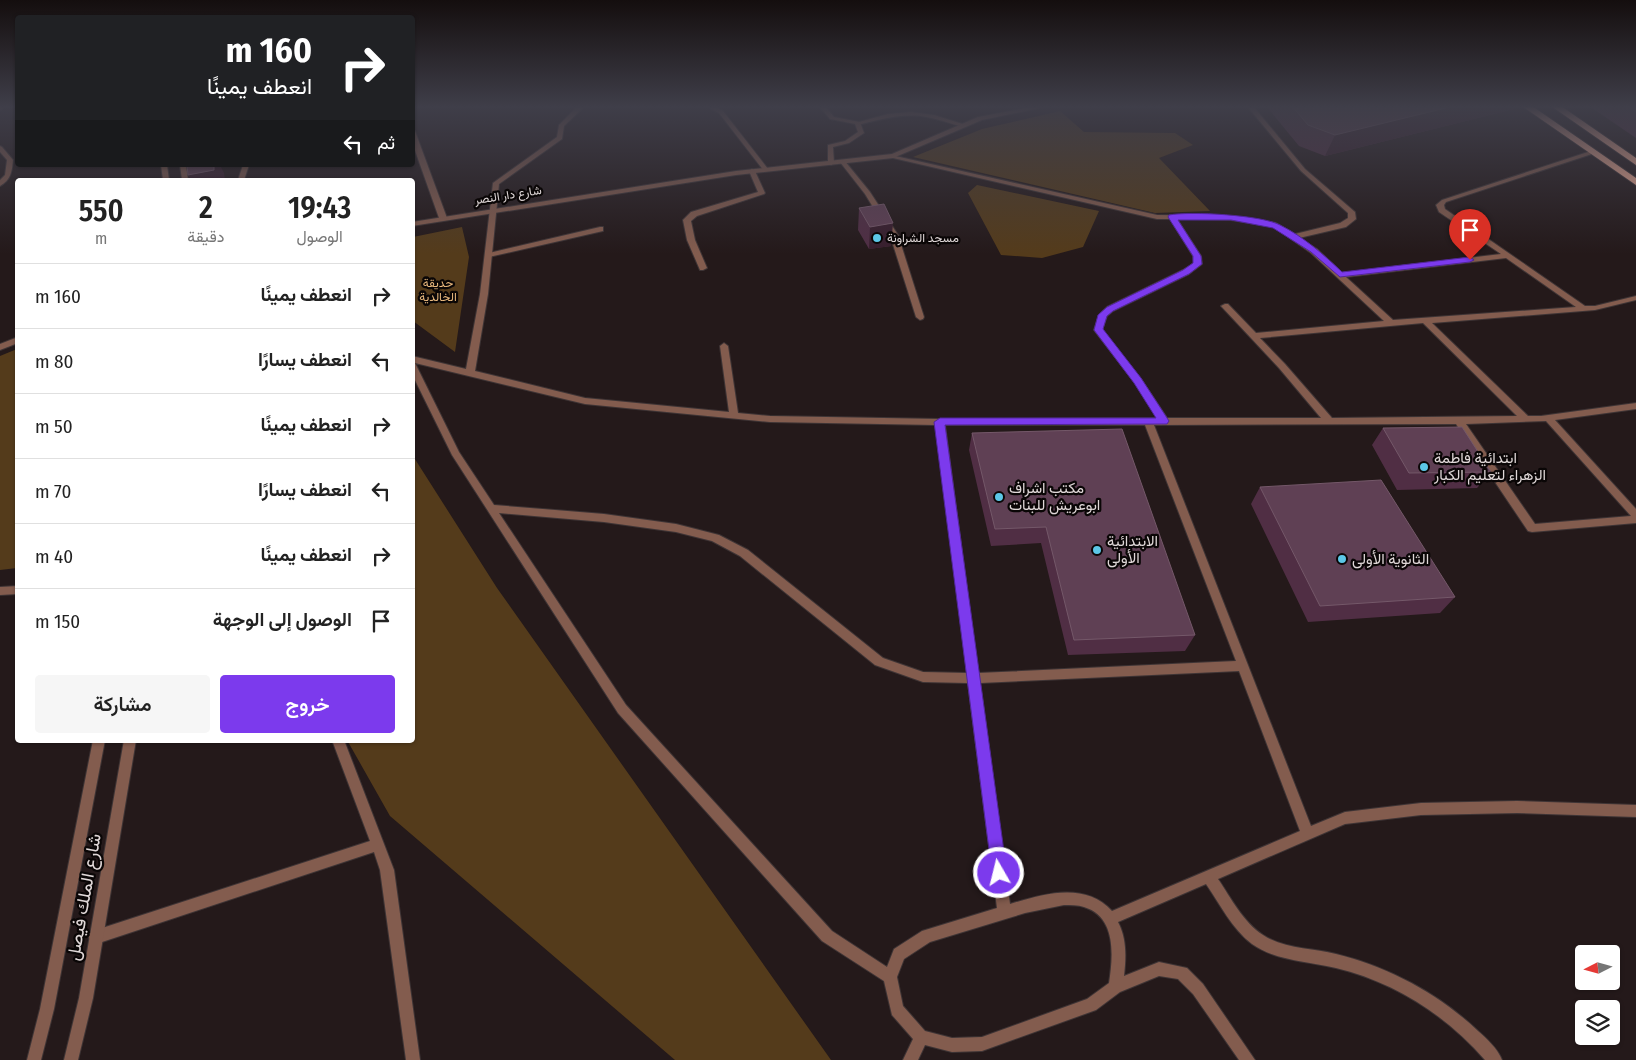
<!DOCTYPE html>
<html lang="ar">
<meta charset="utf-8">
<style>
:root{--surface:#fff;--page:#f6f6f6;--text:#222;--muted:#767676;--line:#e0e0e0;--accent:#7c3aed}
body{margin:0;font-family:"Fira Sans Condensed",Vazirmatn,sans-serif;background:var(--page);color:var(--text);direction:rtl;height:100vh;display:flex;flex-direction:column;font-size:19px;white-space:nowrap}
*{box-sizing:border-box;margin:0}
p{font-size:16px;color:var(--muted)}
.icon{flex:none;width:28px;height:28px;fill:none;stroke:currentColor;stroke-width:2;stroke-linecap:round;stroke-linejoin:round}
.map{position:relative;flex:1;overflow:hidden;direction:ltr}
.details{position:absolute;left:15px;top:178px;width:400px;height:565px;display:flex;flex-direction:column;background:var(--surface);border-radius:5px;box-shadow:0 1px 4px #0004;direction:rtl}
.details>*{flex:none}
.guide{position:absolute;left:15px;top:15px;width:400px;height:152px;border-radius:5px;box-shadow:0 1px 4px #0004;direction:rtl;background:#202124;color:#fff;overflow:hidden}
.needle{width:32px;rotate:264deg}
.buttons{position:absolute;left:1575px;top:945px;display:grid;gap:10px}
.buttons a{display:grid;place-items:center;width:45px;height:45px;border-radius:5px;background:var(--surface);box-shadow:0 1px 4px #0004;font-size:25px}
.pin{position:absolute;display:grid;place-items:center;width:42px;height:42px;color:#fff;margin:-51px -21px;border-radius:50% 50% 50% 0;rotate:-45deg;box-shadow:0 0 5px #0007}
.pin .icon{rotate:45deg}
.me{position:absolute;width:55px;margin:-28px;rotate:352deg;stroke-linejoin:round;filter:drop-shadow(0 0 4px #0008)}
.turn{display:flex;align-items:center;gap:18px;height:105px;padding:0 20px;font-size:22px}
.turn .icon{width:65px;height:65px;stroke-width:2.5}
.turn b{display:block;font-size:35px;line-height:42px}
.then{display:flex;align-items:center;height:48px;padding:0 20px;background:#0003;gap:10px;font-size:19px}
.eta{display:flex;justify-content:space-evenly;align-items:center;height:85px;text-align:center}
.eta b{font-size:30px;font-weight:600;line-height:35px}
.button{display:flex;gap:10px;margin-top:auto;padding:10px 20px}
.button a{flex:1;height:58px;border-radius:5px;background:var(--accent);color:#fff;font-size:20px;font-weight:600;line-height:58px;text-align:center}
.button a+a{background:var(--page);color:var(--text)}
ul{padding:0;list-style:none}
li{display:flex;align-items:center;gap:15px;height:65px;padding:0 20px;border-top:1px solid var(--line)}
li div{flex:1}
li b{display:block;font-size:19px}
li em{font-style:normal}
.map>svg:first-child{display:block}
.green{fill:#543b1b}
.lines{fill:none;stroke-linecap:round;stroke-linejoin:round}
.service-casing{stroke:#3e3435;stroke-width:2}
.minor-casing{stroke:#3e3435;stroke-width:2}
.tertiary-casing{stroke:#3e3435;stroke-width:2}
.trunk-casing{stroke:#3e3435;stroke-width:2}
.service{fill:#835c4e;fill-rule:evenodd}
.minor{fill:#835c4e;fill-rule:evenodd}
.tertiary{fill:#835c4e;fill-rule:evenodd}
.trunk{fill:#f5af95;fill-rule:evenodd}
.wall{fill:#502e44}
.shaded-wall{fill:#381e2d}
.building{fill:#5f4054;stroke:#745869}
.route{fill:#7c3aed;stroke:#51269a}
.poi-dot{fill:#5cc7e7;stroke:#0a0606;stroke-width:2}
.labels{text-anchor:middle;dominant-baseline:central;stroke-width:4.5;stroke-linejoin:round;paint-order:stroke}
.far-street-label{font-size:12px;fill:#e0d8d8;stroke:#0a0606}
.far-poi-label{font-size:12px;fill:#e0d8d8;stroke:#0a0606;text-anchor:start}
.far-park-label{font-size:12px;fill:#ecbb7f;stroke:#0a0606}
.poi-label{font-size:15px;fill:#e0d8d8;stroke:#0a0606;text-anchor:start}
.near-street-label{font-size:18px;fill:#e0d8d8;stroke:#0a0606}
</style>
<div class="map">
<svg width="1636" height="1060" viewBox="0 0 1636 1060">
<rect width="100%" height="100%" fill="#24191a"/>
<path class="green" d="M1060,111l24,21 91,1 18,12 -34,13 51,53 -55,2 -242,-56 69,-28z
M977,185l122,26 -16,36 -41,11 -41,-3 -33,-62z
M462,227l7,30 -14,95 -42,-31v-84z
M17,349v219l-17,2v-214z
M413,456l84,132 334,472h-156l-285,-244 -43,-76h65z"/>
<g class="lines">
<defs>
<path id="service" d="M911,112l23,3 32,10 -3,2c-14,-4 -28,-9 -42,-11 -22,-2 -42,4 -63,9l-3,-2 33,-9z
M600,227h3v4l-114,26 -4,-2 4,-2z"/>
<path id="minor" d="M0,106h3l-1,3 -2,1z
M578,106h7l-21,20 -2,13 -63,45 -11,110 -13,77 110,27 144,14 -9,-66 4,-3 4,3 10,67 32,3 170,3 218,-1 -23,-35 -41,-53 5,-15 8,-8 76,-37 11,-7 -1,-7 -23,-37h-13l-264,-61 -2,-1v-2l266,60 74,1 45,7 19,11 45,-11 8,-5v-5l-47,-42 -54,-65h6l52,63 50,43 1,7 -10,8 -47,11 18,11 25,24 159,-19 -62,-42 -3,-7 6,-5 149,-49h4v2l-149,49 -2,3 1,4 140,97h10l41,-10v4l-41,10 -163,13 96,93h13l95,-13v6l-81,11 81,89v14l-104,9 -4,-1 -72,-107 -302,1 157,401 34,-14 76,-9 96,-2 119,4v12l-119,-4 -96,2 -76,9 -127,55c13,19 25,43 45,56 21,14 50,13 73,19 53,13 103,40 142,77 9,8 20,18 24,29h-17c-39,-45 -91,-78 -149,-92 -28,-7 -60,-7 -84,-24 -20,-15 -32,-40 -46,-60l-88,38c9,17 8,36 6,54l35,-14 28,6 16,16 52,76h-16l-46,-66 -15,-15 -19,-3 -39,16 -24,18 -114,41 -30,1 -27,-7 -7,15h-15l10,-21 -21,-24 -8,-34 -62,-40 -204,-228 -166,-258 -40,-81v-18l54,13 14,-75 13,-111 64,-46 2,-12zM1177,219l54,1 43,7 37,26 73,68 -128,12 -28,-29h-3l-4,2 58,62 42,50h-154l-26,-39 -39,-49 5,-14 6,-5 76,-37 13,-10 -1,-8zM1506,258l70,49 -183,13 -47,-43zM1423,323l94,93 -185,2 -47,-54 -25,-26zM415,363l170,41 185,18 166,3 31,248 -44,-1 -40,-14 -135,-108 -29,-15 -43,-11 -72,-10 -110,-9 -35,-53zM1546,421l85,95 -96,8 -69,-100zM945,425h200l91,236 -258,12zM499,513l105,9 72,10 36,9 28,15 135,109 48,17 45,1 29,225 -75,23 -28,18 -7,18 -55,-36 -206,-226zM1239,671l61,160 -188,80c-27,-30 -69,-17 -102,-7l-30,-221zM1064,905c6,0 14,0 20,2 33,10 29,50 25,76l-22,16 -105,38 -30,1 -27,-7 -22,-25 -6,-29 7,-18 26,-17 95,-29z
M705,106h8l10,5 45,58v2h-4l-45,-58z
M819,106h6l9,11 26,5 4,11 -15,10 -16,4 1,16 -3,2 -3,-2v-18l17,-4 13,-9 -3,-8 -25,-5z
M412,129l3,2 32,87 -1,2 -7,-2 -27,-76z
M0,146l2,1 11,13c-1,11 -2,20 -13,26v-6l5,-5 2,-15 -7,-8z
M840,160h4l26,32 28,43 26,82 -1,2 -3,1 -4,-3 -26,-82 -25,-41 -25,-32z
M243,165h6l-5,15h-6z
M752,169l3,2 10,22 -1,1 -67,22 -6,5 4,19 12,28 -4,2h-3l-13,-30 -4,-20 8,-8 67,-20 -9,-21z
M18,586v8l-18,1v-8z
M332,740h12l50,130 26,190h-14l-26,-190 -6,-18 -278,92 -5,-2 -2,-5 2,-5 5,-2 274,-89z"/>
<path id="tertiary" d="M1036,106h13l-67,14 -89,38 -157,17 -324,51v-4l324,-51 156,-17 86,-37z
M161,165h6l2,15h-6z
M180,165h6l2,15h-6z
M18,337v6l-18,7v-6z
M93,740h12l-51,269 -13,51h-14l13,-51z
M124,740h12l-43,258 -15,62h-14l15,-62z"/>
<path id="trunk" d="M1522,106h10l104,72v7z
M1551,106h10l75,52v7z"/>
</defs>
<use href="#service" class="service-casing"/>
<use href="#minor" class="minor-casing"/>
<use href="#tertiary" class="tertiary-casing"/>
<use href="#trunk" class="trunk-casing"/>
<use href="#service" class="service"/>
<use href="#minor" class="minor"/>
<use href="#tertiary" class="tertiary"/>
<use href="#trunk" class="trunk"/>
</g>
<path class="wall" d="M1266,106h250l-2,3 -189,47 -26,-10z
M1589,106h47v32z
M859,208l32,38 -22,3 -11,-19z
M1383,428l108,44 -14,16 -80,2 -25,-45z
M972,433l223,202 -10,16 -117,4 -27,-112 -50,3 -22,-96z
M1260,487l195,110 -15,16 -132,9 -57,-118z"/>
<path class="shaded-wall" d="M1454,106h62l-2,3 -189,47 10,-21z
M214,165h6l4,8 1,7h-34l-3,-5z
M893,223l-2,23 -22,3 1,-22z"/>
<path class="building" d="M1292,106h162l-119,29 -27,-10z
M1627,106h9v6z
M187,165h27v5l-26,5z
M884,204l9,19 -23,4 -11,-19z
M1462,427l29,45 -82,1 -26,-45z
M1122,429l73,206 -121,5 -28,-113 -51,2 -23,-96z
M1381,480l74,117 -135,9 -60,-119z"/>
<linearGradient id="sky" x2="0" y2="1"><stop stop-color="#140e0e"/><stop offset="0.42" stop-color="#3f3e49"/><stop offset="1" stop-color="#3f3e49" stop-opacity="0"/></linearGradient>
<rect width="1636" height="254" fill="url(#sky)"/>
<path class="route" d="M1169,215c21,-4 93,0 111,10 24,12 43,29 62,47l128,-15 4,3 -4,2 -130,15 -29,-25 -38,-24 -42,-8h-53l23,36 1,8 -13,10 -76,37 -6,5 -4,13 38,49 28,43 -2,3 -222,1 62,448 -2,6 -6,2 -5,-2 -2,-6 -58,-451 6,-4h216l-22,-35 -40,-53 4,-15 9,-8 76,-37 10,-7v-7l-25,-39z"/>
<g class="poi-dot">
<circle cx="877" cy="238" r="5"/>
<circle cx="1424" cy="467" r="5"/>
<circle cx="999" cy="497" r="5"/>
<circle cx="1097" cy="550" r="5"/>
<circle cx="1342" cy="559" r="5"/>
</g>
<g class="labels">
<g class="far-street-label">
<text transform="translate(508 195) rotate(-9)">شارع دار النصر</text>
</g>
<g class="far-poi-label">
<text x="887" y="238">مسجد الشراونة</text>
</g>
<g class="far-park-label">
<text x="438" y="283">حديقة<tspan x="438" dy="14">الخالدية</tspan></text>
</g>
<g class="poi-label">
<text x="1434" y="458">ابتدائية فاطمة<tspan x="1434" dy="17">الزهراء لتعليم الكبار</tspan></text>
<text x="1009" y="488">مكتب اشراف<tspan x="1009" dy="17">ابوعريش للبنات</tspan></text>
<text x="1107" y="541">الابتدائية<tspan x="1107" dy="17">الأولى</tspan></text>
<text x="1352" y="559">الثانوية الأولى</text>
</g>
<g class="near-street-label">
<text transform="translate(84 897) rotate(-80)">شارع الملك فيصل</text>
</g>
</g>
</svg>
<div class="buttons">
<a><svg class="needle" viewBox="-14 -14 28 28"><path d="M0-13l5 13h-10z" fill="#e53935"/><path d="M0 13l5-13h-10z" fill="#767676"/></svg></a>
<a><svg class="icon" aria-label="layers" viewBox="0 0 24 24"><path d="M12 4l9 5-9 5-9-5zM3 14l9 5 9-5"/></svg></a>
</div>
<div class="pin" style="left:1470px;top:260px;background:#d93025"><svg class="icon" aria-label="arrive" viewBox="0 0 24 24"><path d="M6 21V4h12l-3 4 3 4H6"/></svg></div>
<svg class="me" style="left:999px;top:873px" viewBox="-20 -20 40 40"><circle r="17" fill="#7c3aed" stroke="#fff" stroke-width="3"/><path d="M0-11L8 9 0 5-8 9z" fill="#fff"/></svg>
<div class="guide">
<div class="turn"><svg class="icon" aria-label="right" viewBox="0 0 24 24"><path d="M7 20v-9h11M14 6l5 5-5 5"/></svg><div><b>160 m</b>انعطف يمينًا</div></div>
<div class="then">ثم<svg class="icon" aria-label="left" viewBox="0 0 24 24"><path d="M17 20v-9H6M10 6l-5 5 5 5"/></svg></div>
</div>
<section class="details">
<div class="eta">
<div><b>19:43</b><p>الوصول</p></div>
<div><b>2</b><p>دقيقة</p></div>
<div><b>550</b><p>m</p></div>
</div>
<ul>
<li><svg class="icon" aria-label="right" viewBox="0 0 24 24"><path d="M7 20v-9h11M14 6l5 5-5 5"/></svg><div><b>انعطف يمينًا</b></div><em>160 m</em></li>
<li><svg class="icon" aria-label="left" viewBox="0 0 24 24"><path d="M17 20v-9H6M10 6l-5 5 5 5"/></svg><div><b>انعطف يسارًا</b></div><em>80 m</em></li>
<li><svg class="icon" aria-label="right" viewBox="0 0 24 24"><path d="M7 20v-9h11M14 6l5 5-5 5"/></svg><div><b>انعطف يمينًا</b></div><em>50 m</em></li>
<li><svg class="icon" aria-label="left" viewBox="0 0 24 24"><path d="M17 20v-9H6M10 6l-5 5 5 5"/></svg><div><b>انعطف يسارًا</b></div><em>70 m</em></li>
<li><svg class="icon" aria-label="right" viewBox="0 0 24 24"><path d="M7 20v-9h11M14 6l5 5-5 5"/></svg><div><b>انعطف يمينًا</b></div><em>40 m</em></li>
<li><svg class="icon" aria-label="arrive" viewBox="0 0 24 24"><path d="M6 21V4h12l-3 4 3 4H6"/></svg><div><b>الوصول إلى الوجهة</b></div><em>150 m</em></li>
</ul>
<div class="button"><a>خروج</a><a>مشاركة</a></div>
</section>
</div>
